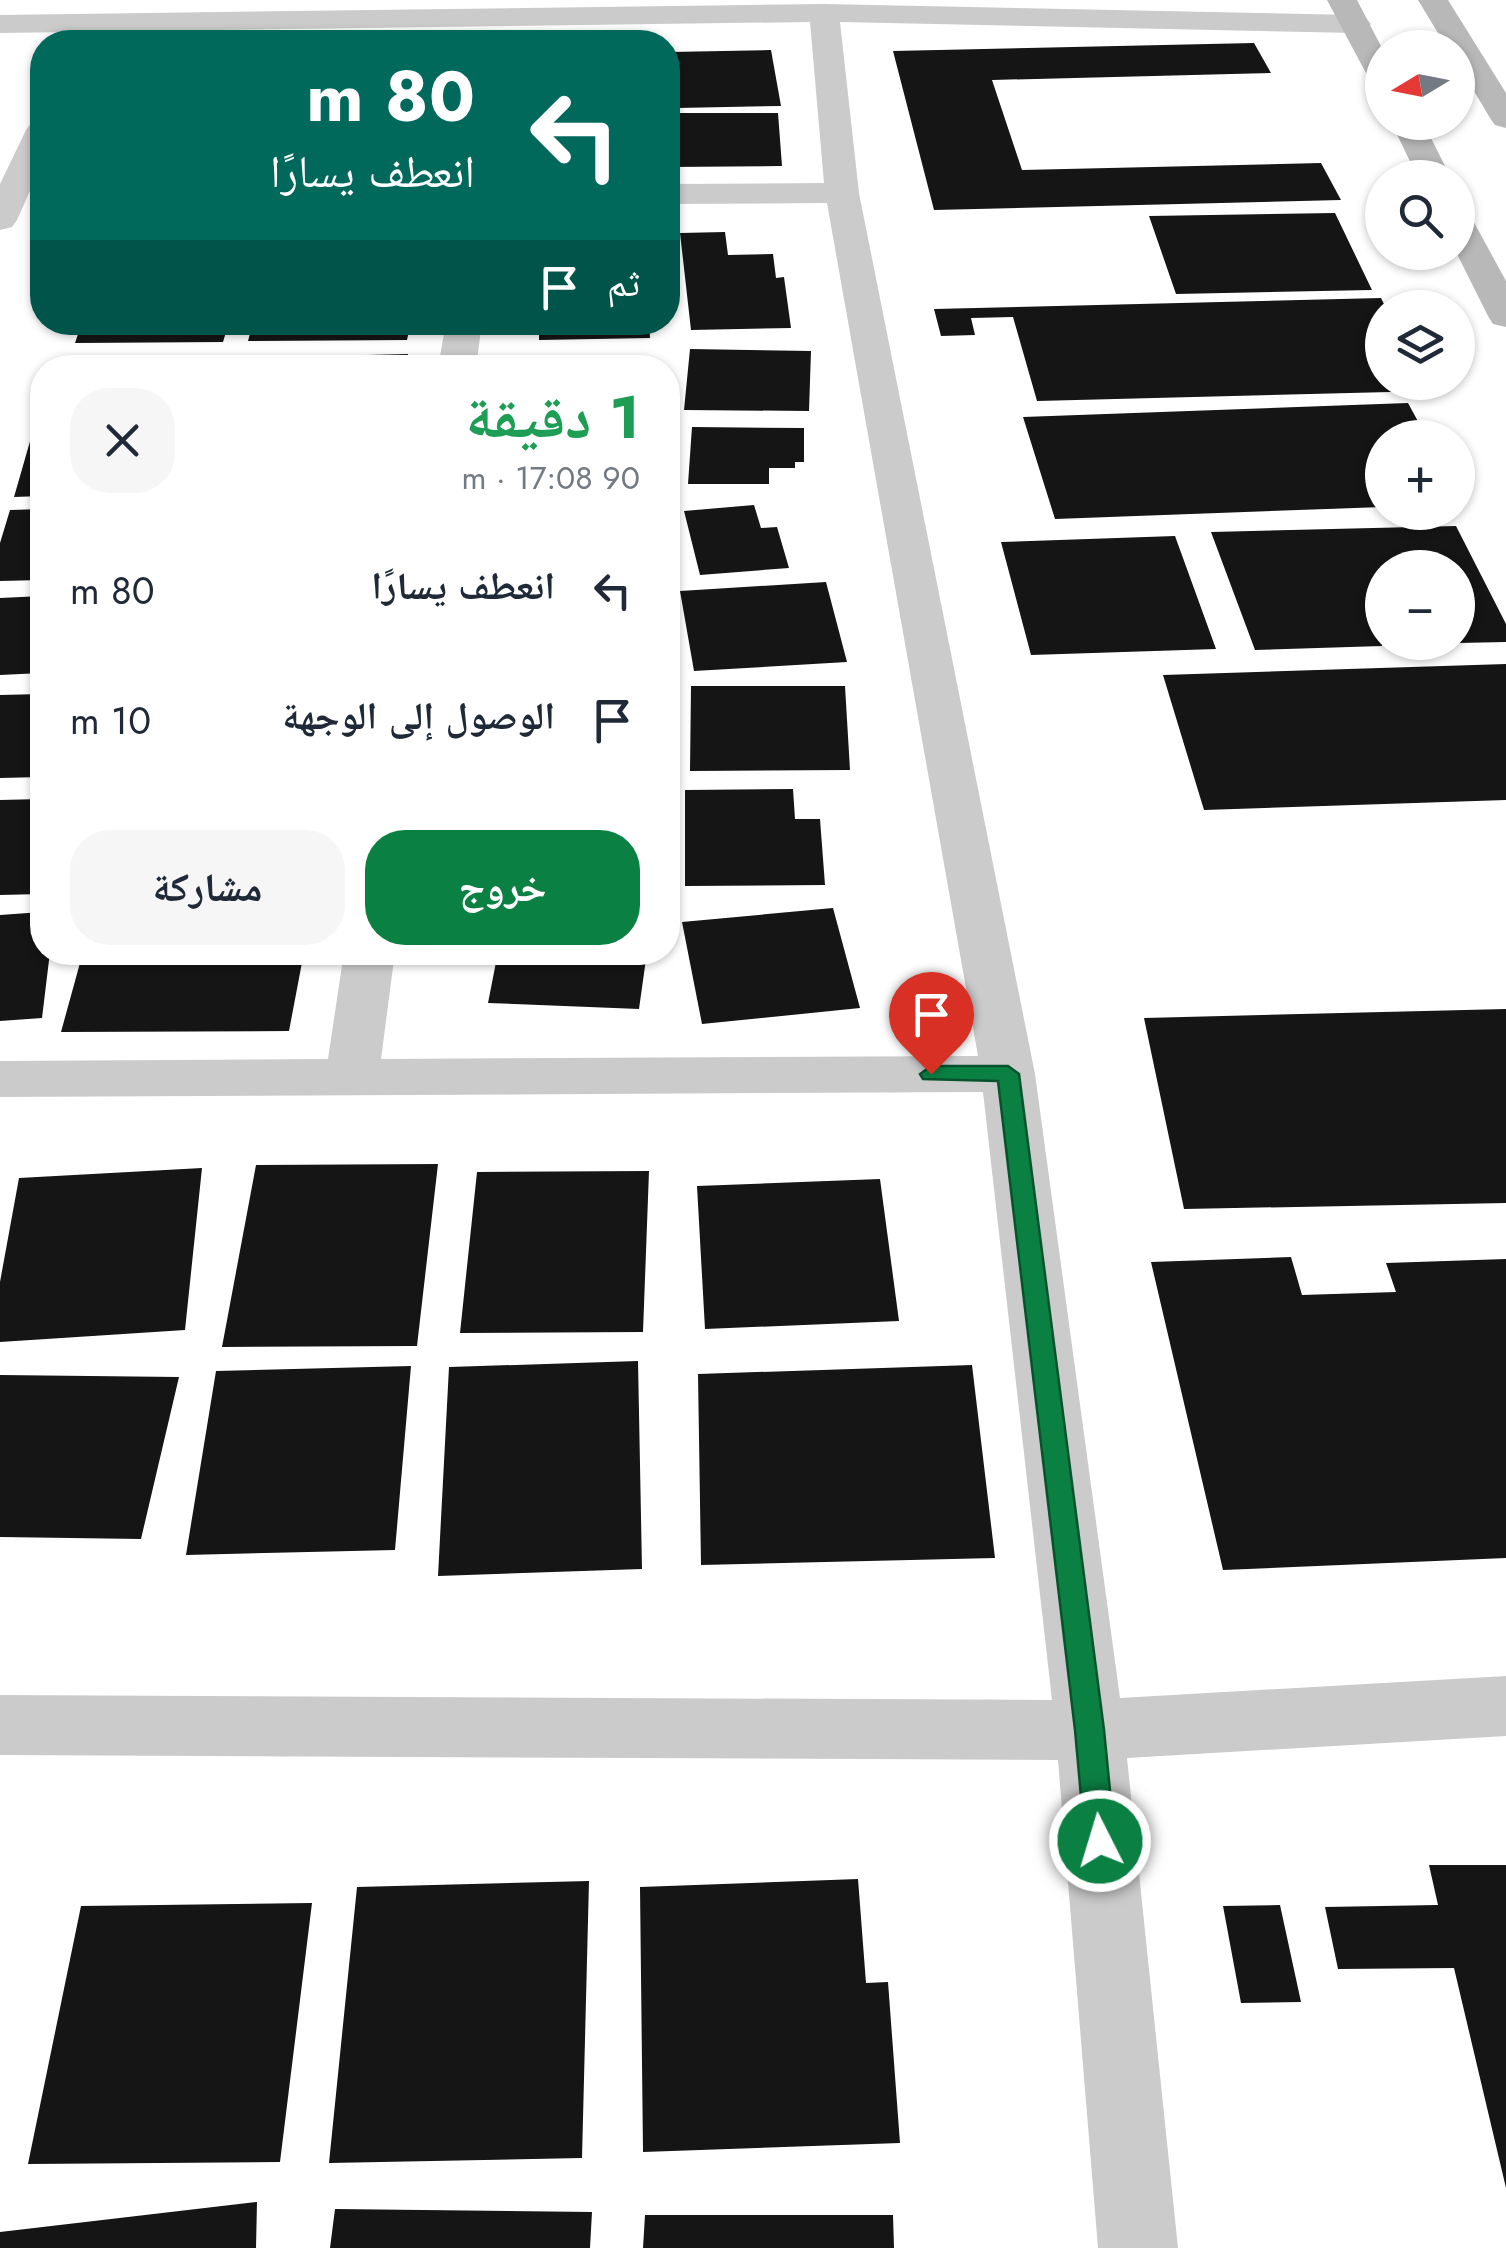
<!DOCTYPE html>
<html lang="ar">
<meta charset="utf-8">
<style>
:root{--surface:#fff;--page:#f6f6f7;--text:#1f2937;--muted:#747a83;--accent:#0b8043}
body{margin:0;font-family:Jost,"Noto Naskh Arabic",sans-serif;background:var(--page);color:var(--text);direction:rtl;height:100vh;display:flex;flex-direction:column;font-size:38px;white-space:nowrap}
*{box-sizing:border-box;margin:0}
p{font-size:32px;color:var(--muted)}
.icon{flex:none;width:55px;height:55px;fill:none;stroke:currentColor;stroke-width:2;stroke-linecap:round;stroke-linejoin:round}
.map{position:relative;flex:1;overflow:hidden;direction:ltr}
.side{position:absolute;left:30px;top:355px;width:650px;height:610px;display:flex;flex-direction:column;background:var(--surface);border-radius:40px;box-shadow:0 2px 8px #0004;direction:rtl}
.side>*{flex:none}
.guide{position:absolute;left:30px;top:30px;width:650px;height:305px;border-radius:40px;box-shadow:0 2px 8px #0004;direction:rtl;background:#00695c;color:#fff;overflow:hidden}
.needle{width:65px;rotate:260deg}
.tools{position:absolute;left:1365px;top:30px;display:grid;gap:20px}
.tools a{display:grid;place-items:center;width:110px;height:110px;border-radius:50%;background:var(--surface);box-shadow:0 2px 8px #0004;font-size:50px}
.pin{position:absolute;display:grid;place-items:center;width:85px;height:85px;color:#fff;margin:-102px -42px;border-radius:50% 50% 50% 0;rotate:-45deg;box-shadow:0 0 10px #0007}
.pin .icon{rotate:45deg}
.me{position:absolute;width:110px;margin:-55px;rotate:355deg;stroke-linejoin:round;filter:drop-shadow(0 0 8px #0008)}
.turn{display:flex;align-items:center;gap:35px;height:210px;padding:0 40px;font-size:45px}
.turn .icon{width:130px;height:130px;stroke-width:2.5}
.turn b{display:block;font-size:70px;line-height:85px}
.then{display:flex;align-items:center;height:95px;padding:0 40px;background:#0003;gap:20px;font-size:38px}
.round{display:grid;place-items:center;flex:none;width:105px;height:105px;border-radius:40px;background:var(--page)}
.headline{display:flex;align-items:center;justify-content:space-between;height:170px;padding:0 40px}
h1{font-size:60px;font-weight:700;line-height:75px;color:#1e9e55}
.button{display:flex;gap:20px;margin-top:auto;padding:20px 40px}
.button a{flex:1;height:115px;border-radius:40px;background:var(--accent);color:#fff;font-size:40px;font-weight:700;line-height:115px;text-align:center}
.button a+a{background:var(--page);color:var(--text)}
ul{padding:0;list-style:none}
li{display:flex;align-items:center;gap:30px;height:130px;padding:0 40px}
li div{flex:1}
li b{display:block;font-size:38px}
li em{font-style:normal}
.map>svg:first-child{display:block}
.building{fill:#151515}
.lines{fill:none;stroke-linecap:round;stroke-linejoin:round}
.street{fill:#cbcbcb;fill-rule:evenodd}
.secondary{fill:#b8b8b8;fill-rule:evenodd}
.route{fill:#0b8043;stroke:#07532c;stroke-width:2.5}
</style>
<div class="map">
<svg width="1506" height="2248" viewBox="0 0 1506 2248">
<rect width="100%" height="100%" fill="#fff"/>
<path class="building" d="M1254,43l17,30 -279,7 30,90 299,-7 20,37 -407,10 -41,-159z
M771,50l10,56 -104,2 -7,-56z
M669,113h109l4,53 -114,1z
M1335,213l37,77 -196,4 -27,-78z
M725,232l3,23 45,-1 3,24 8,-1 7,51 -100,2 -11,-97z
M1381,298l5,10h-4v74h43l5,9 -393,10 -24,-84 -42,1 4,17 -34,1 -7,-27z
M82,322h147l-6,20 -148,1z
M253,322h158l-4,18 -159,1z
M539,322h110l1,16 -111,2z
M690,349l121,2 -2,60 -125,-1z
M408,354l-2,14h-161l2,-10z
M215,360l-3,8h-142l2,-7z
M1408,403l19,35h-45v69l-327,12 -32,-102z
M692,427l112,1v34h-9v6h-26v16h-81z
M33,431h9v65l-28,1z
M754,505l7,23 16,-1 12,41 -89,7 -16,-64z
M42,509v71l-42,1v-38l10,-33z
M1456,526l50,98v18l-48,1v-75h-76v78l-127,4 -44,-118z
M1175,536l41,113 -185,6 -30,-113z
M826,582l21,80 -153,9 -14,-80z
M42,596v77l-42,2v-77z
M1506,664v136l-302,10 -41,-135z
M691,686h154l5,84 -160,1z
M42,694v83l-42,1v-83z
M793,789l2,30h25l5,66 -140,1v-96z
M42,799v95l-42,1v-95z
M833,908l27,100 -158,16 -20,-102z
M42,912v40h8l-8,66 -42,3v-106z
M83,952h221l-15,79 -228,1z
M498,952h149l-8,57 -151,-6z
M1506,1009v194l-322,6 -40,-191z
M438,1164l-21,182 -195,1 34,-182z
M202,1168l-17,162 -185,12v-60l19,-104z
M649,1171l-6,161 -183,1 17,-161z
M880,1179l19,142 -194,8 -8,-143z
M1291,1257l11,38 94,-3 -10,-29 120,-4v299l-283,12 -72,-308z
M638,1361l4,208 -204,7 11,-209z
M972,1365l23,193 -294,7 -3,-191z
M411,1366l-16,184 -209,5 30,-184z
M0,1375l179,2 -38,162 -141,-2z
M1429,1865h77v323l-52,-220 -116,1 -13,-62 113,-2z
M858,1879l8,104 22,-1 12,161 -257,9 -3,-265z
M589,1881l-7,277 -253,5 28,-276z
M312,1903l-32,259 -252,2 53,-258z
M1280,1905l21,97 -60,1 -18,-97z
M257,2202l-1,46h-256v-16z
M335,2209l257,3 -2,36h-260z
M645,2215h248l1,33h-251z"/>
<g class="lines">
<path class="street" d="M824,4l532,11 10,3 5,6 -5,6 -10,3 -516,-11 19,171 176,881 85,624 386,-22v60l-379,22 51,490h-80l-40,-488 -1058,-5v-60l1052,5 -69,-608 -983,5v-36l328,-2 16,-107h51l-14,107 597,-3 -151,-853 -159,1v-20l156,-1 -14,-161 -810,11v-18z
M42,120v44l-25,56 -5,7 -12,3v-46l26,-54 5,-7z
M446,322h36l-6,46h-38z"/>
<path class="secondary" d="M1327,0h30l25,48v36l-11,-2 -4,-7z
M1418,0h30l58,93v35l-11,-3 -5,-7 -32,-54v-16h-11z
M1391,122h32l28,56h-33z
M1458,212l12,3 36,66v46l-13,-3 -5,-8 -32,-64z"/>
</g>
<path class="route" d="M931,1066h77l11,8 85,656 11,111 -5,9 -10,4 -10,-4 -5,-9 -10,-111 -77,-649 -75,-2 -3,-5z"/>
</svg>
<div class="tools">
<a><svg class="needle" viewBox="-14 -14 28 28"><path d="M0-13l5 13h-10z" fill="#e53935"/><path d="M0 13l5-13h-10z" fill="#747a83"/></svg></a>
<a><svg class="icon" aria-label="search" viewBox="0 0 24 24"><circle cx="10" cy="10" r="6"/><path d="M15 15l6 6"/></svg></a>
<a><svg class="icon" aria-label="layers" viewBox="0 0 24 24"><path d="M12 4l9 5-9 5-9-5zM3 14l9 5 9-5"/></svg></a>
<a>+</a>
<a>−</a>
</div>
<div class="pin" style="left:931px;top:1074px;background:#d93025"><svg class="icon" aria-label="arrive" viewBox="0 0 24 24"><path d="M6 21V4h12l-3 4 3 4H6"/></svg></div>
<svg class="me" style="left:1100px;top:1841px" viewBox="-20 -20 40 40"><circle r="17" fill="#0b8043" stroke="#fff" stroke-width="3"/><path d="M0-11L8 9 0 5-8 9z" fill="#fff"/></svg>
<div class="guide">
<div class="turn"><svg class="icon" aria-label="left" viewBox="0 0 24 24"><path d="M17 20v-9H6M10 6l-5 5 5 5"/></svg><div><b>80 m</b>انعطف يسارًا</div></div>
<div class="then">ثم<svg class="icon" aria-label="arrive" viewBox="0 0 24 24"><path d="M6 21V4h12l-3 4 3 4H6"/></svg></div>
</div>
<section class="side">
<div class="headline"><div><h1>1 دقيقة</h1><p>90 m · 17:08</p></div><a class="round"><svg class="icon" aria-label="close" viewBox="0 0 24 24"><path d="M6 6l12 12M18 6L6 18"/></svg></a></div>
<ul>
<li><svg class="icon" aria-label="left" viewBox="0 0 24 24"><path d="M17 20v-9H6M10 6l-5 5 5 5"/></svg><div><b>انعطف يسارًا</b></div><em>80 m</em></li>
<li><svg class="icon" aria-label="arrive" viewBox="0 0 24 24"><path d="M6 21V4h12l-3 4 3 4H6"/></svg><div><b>الوصول إلى الوجهة</b></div><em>10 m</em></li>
</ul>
<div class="button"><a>خروج</a><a>مشاركة</a></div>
</section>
</div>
